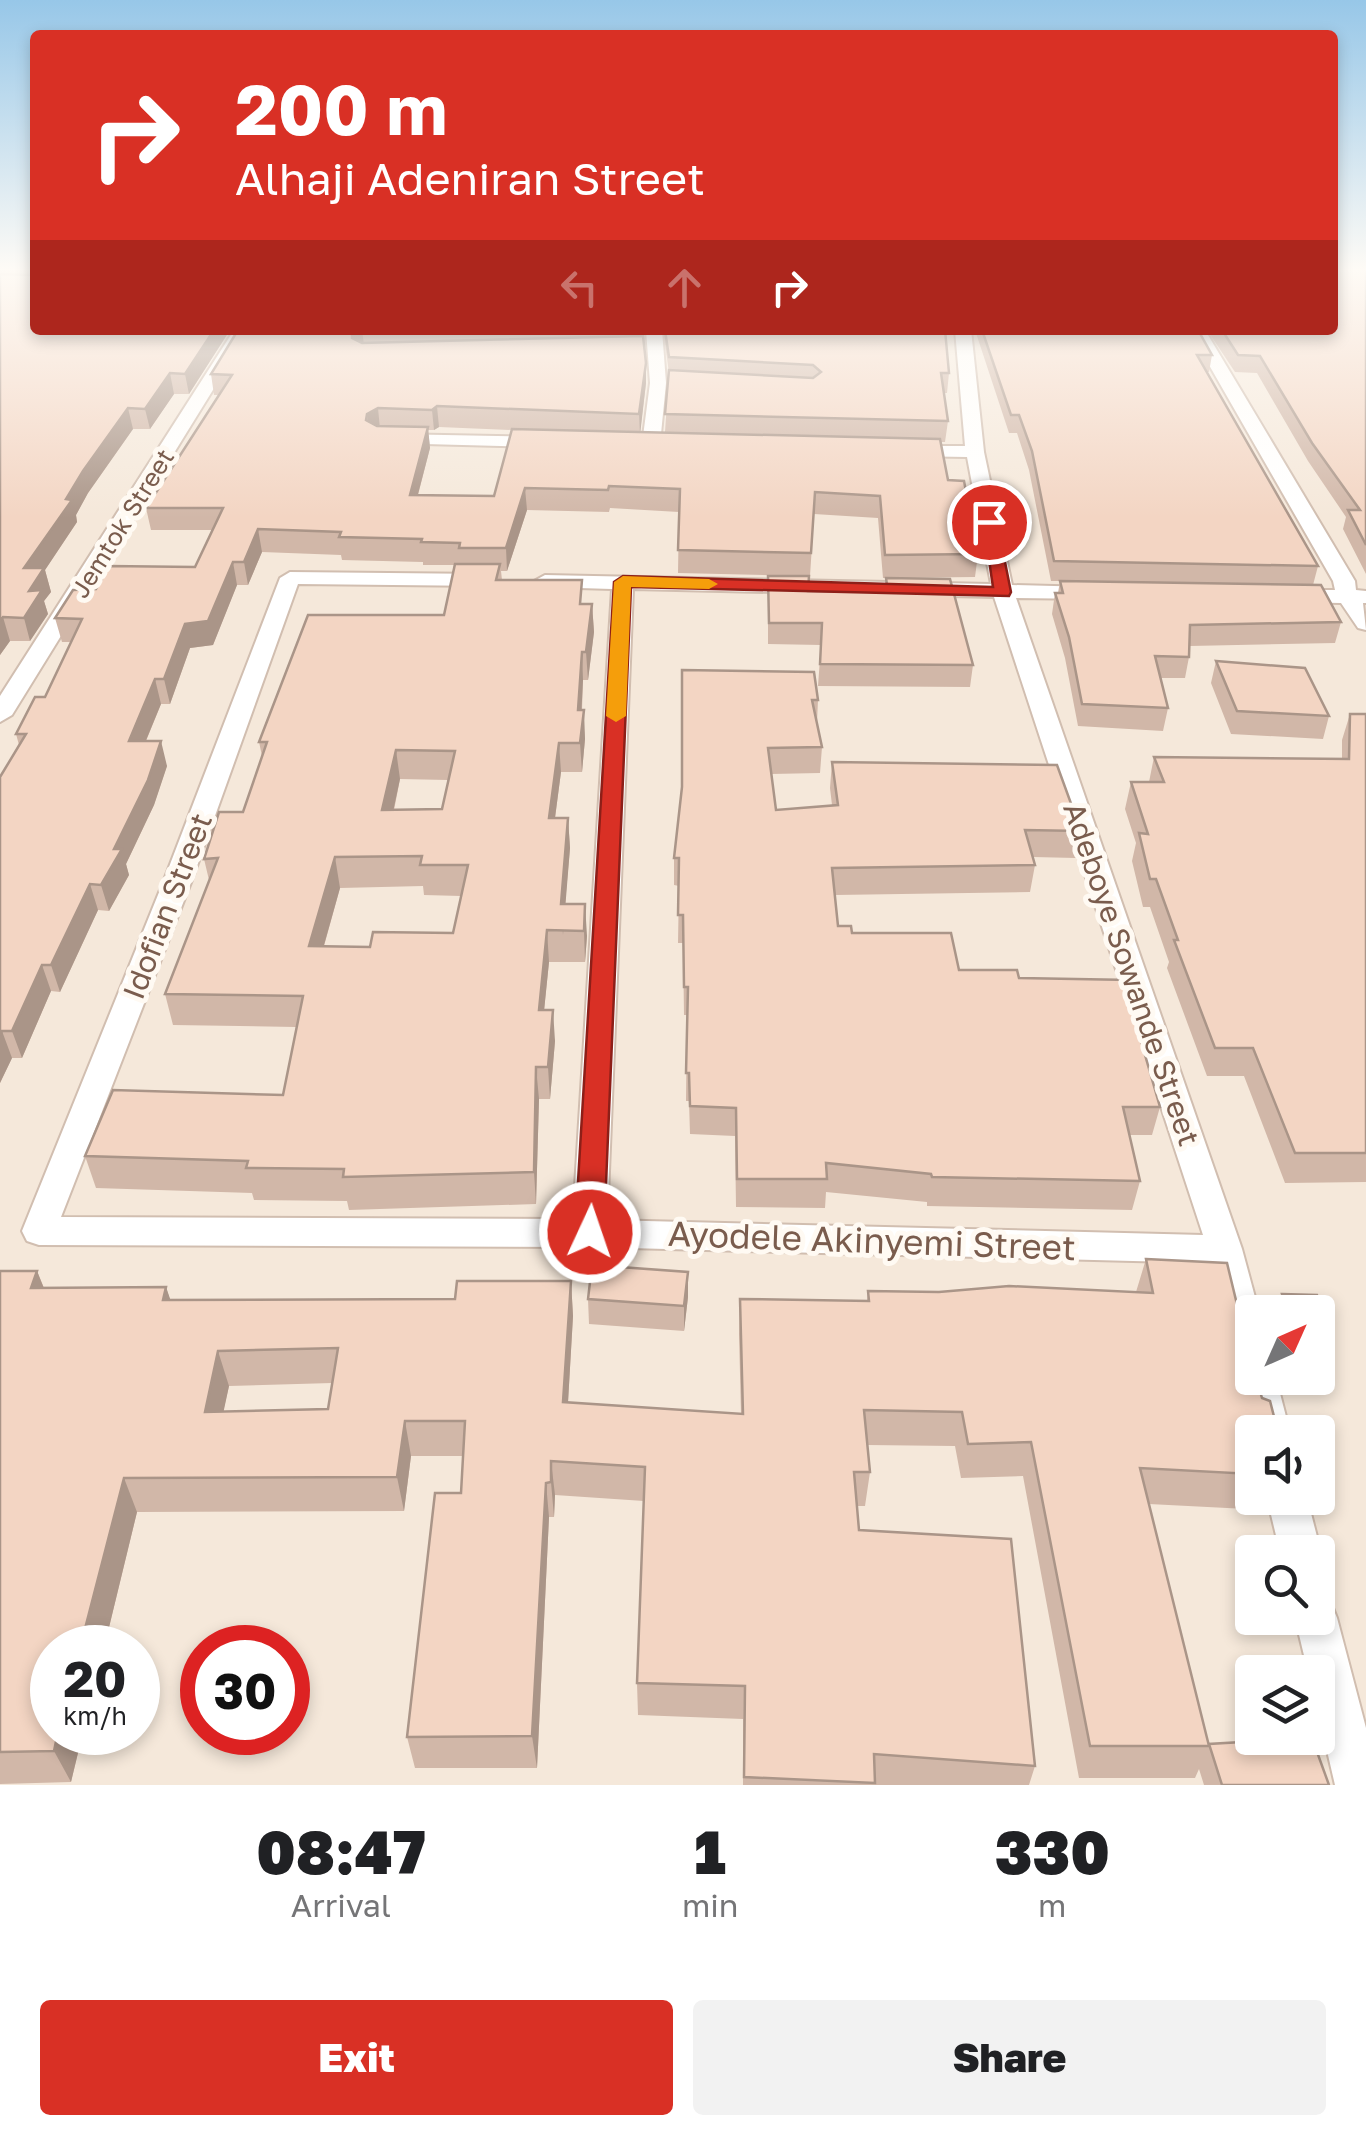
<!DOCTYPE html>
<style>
:root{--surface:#fff;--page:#f2f2f2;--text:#202124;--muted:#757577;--accent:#d93025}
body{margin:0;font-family:"Golos Text",sans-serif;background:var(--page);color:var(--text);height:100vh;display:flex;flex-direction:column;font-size:38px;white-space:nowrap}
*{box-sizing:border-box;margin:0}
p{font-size:32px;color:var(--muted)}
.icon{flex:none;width:55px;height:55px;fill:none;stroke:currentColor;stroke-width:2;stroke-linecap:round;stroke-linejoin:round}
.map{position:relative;height:1785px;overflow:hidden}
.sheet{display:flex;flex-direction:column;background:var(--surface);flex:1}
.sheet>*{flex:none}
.guide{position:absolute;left:30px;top:30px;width:1308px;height:305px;border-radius:10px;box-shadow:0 5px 15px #0003;background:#d93025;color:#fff;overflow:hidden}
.needle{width:65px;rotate:45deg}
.controls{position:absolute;left:1235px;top:1295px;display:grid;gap:20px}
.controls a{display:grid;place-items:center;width:100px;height:100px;border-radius:10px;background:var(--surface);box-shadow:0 5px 15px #0003;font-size:50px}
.speed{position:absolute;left:30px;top:1625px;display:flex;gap:20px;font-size:50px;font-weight:700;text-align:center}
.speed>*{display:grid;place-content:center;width:130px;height:130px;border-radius:50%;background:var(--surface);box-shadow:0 5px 15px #0003;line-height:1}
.speed small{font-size:25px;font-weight:400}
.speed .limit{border:15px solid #d22;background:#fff;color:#111}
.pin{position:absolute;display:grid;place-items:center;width:85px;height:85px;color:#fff;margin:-42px;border:5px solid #fff;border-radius:50%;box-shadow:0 2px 10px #0007}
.me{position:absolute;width:110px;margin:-55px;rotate:3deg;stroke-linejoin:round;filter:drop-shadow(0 0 8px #0008)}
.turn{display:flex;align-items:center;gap:35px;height:210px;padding:0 40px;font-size:45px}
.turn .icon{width:130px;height:130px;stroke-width:2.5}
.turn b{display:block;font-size:70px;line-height:85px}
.lanes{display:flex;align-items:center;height:95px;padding:0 40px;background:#0003;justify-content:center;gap:50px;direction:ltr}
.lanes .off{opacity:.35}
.eta{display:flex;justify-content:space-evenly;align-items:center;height:170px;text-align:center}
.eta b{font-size:60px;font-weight:800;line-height:70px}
.action{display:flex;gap:20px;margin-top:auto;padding:20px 40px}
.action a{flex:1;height:115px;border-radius:10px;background:var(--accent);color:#fff;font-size:40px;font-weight:800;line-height:115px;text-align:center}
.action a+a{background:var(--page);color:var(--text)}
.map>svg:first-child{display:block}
.residential{fill:#f5e8da;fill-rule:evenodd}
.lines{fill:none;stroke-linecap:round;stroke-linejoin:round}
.minor-casing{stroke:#d1beb0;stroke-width:4}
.minor{fill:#fff;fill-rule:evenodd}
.wall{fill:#d1b7a8;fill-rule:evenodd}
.shaded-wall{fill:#aa9588}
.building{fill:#f3d5c3;stroke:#aa9588;stroke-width:2.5;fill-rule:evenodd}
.route{fill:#d93025;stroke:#8d1f18;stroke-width:2.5}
.slow{fill:#f59e0b}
.labels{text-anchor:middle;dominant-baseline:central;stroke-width:10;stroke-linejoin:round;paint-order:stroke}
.far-street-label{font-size:25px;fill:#7a5c4d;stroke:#fffaf3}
.street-label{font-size:30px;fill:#7a5c4d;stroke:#fffaf3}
.near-street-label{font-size:35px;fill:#7a5c4d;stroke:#fffaf3}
</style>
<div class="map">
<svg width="1366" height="1785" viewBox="0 0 1366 1785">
<rect width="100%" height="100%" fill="#fdf6ec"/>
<path class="residential" d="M0,268l35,62h1297l34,-62v1517h-1366zM1252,1312h66v66h-66zM1252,1432h66v66h-66zM1252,1552h66v66h-66zM52,1648h86v84h-86zM202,1648h86v84h-86zM1252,1672h66v66h-66z"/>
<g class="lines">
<defs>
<path id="minor" d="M234,330h16l-238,385 -12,7v-26z
M646,330h16l4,53 -6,61 -9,5 -9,-5 8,-61z
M955,330h16l13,122 28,133 80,2 11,6 -11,6 -76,-1 226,651 17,63h-7v66h24l14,54h-38l-14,-54 4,-7 -9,-12 -22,-96 -622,-16 -550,-2 -12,-4 -5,-10 142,-351 116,-302 10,-6 197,2 11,6 -11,6 -189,-2 -106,296 -131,337 512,2 39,-630 -67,-2 -11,-6 11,-6 446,9 -24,-127 -61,-1 -9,-5 9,-5h59zM633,589l361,8 209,638 -596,-15z
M1189,330h16l150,251 1,9 10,1v12h-3l3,27 -8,-2 -17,-25 -51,-1 -11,-6 11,-6h45l-2,-9z
M392,434l152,3 9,5 -9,5 -158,-4v-8z
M1267,1498h40l14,54 -3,7v-7h-38z
M1318,1598l13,5 6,15 29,110v57h-31l-17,-73v-40h-10l-13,-54h23z"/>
</defs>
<use href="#minor" class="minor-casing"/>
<use href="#minor" class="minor"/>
</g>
<path class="wall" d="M0,268h35l195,62 -41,64h-15l-24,35h-17l-45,64 -12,22 1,7 -32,48 6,22 -7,9 4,13 -18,27h-20l-10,14z
M1366,268v306l-23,-45 3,-12 -38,-56 -51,-88 -22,-1 -28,-42h125z
M238,330h406l2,53 -6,49h25l4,-59 -6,-43h282l4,43 -2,20h-3l4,28 -3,21h-5l8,38 30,74 -3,23 -92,1 -5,-60 -64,-4 -4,62 -132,-3 1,-61 -69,-4 -1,4 -82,-2 -20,61h-6l1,9 81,24h9l2,28 -6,48h-5l-1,30 3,29 -3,33h-21l-6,46h13l2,30 -5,56 22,32 -2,26h-36l-5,48 11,31 -5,58h-11l-3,105 -187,6 -2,-9 -93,-1 -2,-7 -156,-5 -11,-32 198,-61 13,-68 -123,-2 -8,-31 44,-114 -5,-21 39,-47 19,-56 -3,-14 185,-127 10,-50h-31v-3l-81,-2 -1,-5 -79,-3 -14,33h-11l-24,60 -23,3 -20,56h-9l-15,37 21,25 -13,39 -28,59 3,11 -20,36 -11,-1 -38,82 -9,-1 -29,67h-10l-12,25v-306l19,-32 -3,-11 29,-37 26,-55h-9l-7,-24 41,-29 99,-22 17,-37h-61l-5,-22 73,-113h-5l-3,-21zM439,427l73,3 -18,66 -76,-1 12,-47 -2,-18h6zM400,779l48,1 -6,29 -48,1zM423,886l1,9 37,1 -8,37 -83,14 -46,-1 16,-58z
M975,330h223l14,25 -3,17h-2l111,194 -5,19 28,37 -6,21 -145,3 -1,11 -4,21h-24l7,30 -5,23 -85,-5 -13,-68 -13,-44 3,-21h3l2,-12h-9l-22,-111 -12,-37h-8z
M768,576l40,15 77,1 1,-14 87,87 -3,22 -152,-1 3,-41 -53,-1z
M1216,661l113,55 -6,23 -92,-5 -20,-51z
M682,670l136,30 -1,22 5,25 -2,26 -49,1 5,36 56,-5 -2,-17 2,-26 249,69 -5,27 -43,-1 2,8 -5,27 -195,3 3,31 14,7 107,37 60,8 129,56 -4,15 16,58 -8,28h-23l11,46 -8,29 -205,-4v-4l-101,-10 -1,16 -89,-1 -1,-71 -45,-2 -1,-33h-3l1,-86h-3l-1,-72h-5l1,-57 -5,-1v-27l8,-71z
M1350,714h16v468l-81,1 -41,-107h-37l-40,-108 2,-6 -19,-55h-7l-11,-46 4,-18 -11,-34 6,-27h18l5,-25 188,2v-19z
M1146,1259l101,86 5,87v66h19l-5,12 -117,-6 60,241 120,40h-125l-5,-16 -4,9h-116l-56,-302 -62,2 -6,-32 -88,-1 3,27 -5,34h-8l2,24 176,236 -6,19h-286v-66l-105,-4 -1,-32 7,-182 -89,-6 -1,22h-5l-12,251h-122l-8,-31 54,-244 2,-37h-52l-7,55 -267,1 -33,136h-52v84h31l-12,50 -71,2v-513h37l7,17 122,-1 4,13 285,-1 116,-18 2,35 -5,86 173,12 -2,-80 1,-35 127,2 1,-10 268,1zM332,1383l-4,26 -105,3 6,-26z
M1282,1294l35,1 14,38 -5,12h-8v-33h-39l-2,-5z
M688,1297l-4,34 -95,-7 -1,-25z"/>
<path class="shaded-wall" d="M214,330h16l-41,64 -4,-20z
M354,330h8l2,15 -10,12 -2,-26z
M646,363v20l-6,52 -1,-21z
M170,373l4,21 -24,35 -5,-20z
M437,406l2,21 -5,3 -2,-20z
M128,408l5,21 -45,64 -12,22 1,7 -32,48 6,22 -7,9 4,13 -18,27 -6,-23v-50l59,-97z
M378,408l2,21 -11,12 -2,-27z
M428,427l2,21 -18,69 -2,-22z
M525,488l2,22 -20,61 -1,-23z
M258,529l4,23 -14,33 -4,-23z
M233,562l4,23 -24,60 -23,3 -20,56 -6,-25 21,-55z
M592,604l2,28 -6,48 -2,-28z
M3,617l7,24 -10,14v-34z
M582,652l1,28 -3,59 -2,-29z
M155,679l6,25 -26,63 -6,-26z
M584,710l1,29 -3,33 -2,-29z
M161,741l6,25 -13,39 -28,59 3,11 -20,36 -8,-26 13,-36z
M559,743l2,29 -10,76 -2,-30z
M396,750l4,29 -13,61 -5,-30z
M568,818l2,30 -7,87 -2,-31z
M335,857l5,31 -25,89 -6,-31z
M90,884l8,26 -38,82 -9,-27z
M585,904l2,32 -2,26 -1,-31z
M547,930l2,32 -8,79 -2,-31z
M42,965l9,26 -29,67 -10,-27z
M553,1010l2,31 -5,58 -2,-32z
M2,1031l10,27 -12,25v-48z
M536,1067l3,32 -3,105 -2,-32z
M37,1271l14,35 -20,-18z
M688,1272v25l-4,34v-25z
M571,1281l2,35 -7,121 -3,-35z
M166,1287l12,35 -15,-22z
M218,1351l11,35 -13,61 -11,-35z
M405,1421l6,35 -7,55 -7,-34z
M551,1461l4,34 -1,22 -3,-35z
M124,1478l13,34 -33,136h-24z
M546,1483l3,34 -12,251 -5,-32z
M58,1732h25l-12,50 -17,-31z"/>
<path class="building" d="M33,268h2v62h179l-29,44 -15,-1 -25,36 -17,-1 -45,63 -17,28 6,1 -48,68h20l-15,23 13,-1 -18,28 -21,-1 -3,4v-347l30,1z
M1332,268h34v277l-18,-35h12l-48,-67 -52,-87 -22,-1 -16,-25h110z
M238,330h116l-2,1v7l10,5 281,-7 3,27 -7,51 -202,-8 -5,4 -54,-2 -11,6 -1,6 11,6 51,1 -18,68 84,1 18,-67 428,10 8,41 16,1 14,73 -93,1 -5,-59 -65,-4 -4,61 -133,-3 2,-61 -71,-3 -1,4 -83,-2 -19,60h-47l1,-5 -39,-1 1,-3 -83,-2 2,-5 -83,-3 -14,33h-11l-25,59 -23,3 -21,55h-9l-26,62h32l-13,39 -34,69h8l-21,36 -11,-1 -39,81h-9l-30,66h-10l-2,4v-258l26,-43h-10l19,-37h10l37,-78 -27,-1 18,-28 23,-1 13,-23 86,1 28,-59h-77l86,-133 -21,-1z
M665,330h280l4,43h-8l7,48 -283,-7 4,-44 144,8 8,-6 -8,-7 -144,-8z
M982,330h216l14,25h-15l121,211 -264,-5 -22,-110 -13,-36h-8z
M455,564h45l-4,16h86l-2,24h12l-6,48h-4l-4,58h6l-4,33h-21l-10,75h19l-7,86h24l-1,27 -37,-1 -8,80h14l-5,57h-12l-2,105 -191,5 1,-8 -98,-1 2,-7 -163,-5 28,-66 170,5 20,-99 -138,-2 53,-136 -14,1 15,-47h24l24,-70h-8l49,-127h136zM396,750l59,1 -13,58 -60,1zM422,856l-2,9h48l-15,68 -80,-1 -3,15 -61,-1 26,-89z
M768,576h41l-1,15 80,1 -2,-14 64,1 23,86 -153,-1 2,-41h-53z
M1060,581l261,4 20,37 -151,3 -1,32 -34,-1 13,52 -86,-4 -13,-67 -14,-44h8z
M1216,661l89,7 24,48 -92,-5z
M682,670l132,2 4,28h-6l10,47 -54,1 8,62 62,-5 -6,-43 225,3 24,66 -56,-1 10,35 -203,3 6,58h13l1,7h99l8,37h58l2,8 112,2 17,54h-9l21,73h-37l17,74 -208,-4 -1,-3 -105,-11 1,16h-90l-1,-71 -46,-2 -1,-33h-3l2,-86h-4l-1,-72h-5l1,-57h-5l8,-71z
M1350,714h16v439h-71l-42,-105h-38l-41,-108h4l-22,-61h-6l-11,-46 9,1 -17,-52h33l-10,-25 195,2z
M1146,1259l81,4 15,62 8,12 -3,7 5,21v13h4l6,20 8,3 8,31h-26v42l-112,-6 69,278h-119l-59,-304 -63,2 -6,-32 -98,-2 6,62h-16l5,58 152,9 24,227 -161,-12 1,29 -131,-6 1,-91 -108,-3 8,-216 -94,-6v21l-5,1 -14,253 -125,1 28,-244h26l4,-72h-60l-8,56 -273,1 -44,170h-28v84h6l-4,19 -54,1v-481h37l-6,17 135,-1 -3,13 292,-1 2,-18h114l-8,121 180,12 -3,-115 129,2 -1,-10 71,1 70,-6 144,7zM338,1348l-10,61 -123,3 13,-61z
M592,1265l96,7 -4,34 -96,-7z
M1282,1294l35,1 14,38h-13v-21h-30z
M1312,1738l17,47h-107l-13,-41z"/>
<linearGradient id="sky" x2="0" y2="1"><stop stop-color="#97c7e8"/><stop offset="0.52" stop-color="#fefbf6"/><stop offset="1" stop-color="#fefbf6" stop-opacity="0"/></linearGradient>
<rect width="1366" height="518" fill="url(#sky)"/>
<path class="route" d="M983,519l14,3 14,70 -2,4 -378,-9 -27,645 -4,8 -10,4 -11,-4 -4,-8 39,-650 9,-6 370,11z"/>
<path class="slow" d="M623,576l86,3 9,5 -9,5 -78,-2 -5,129 -10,6 -10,-6 8,-134z"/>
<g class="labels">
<g class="far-street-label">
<text transform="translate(122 523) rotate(-58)">Jemtok Street</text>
</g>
<g class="street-label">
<text transform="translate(167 906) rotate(-69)">Idofian Street</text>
<text transform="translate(1132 974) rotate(71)">Adeboye Sowande Street</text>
</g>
<g class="near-street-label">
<text transform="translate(872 1240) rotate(2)">Ayodele Akinyemi Street</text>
</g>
</g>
</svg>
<div class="controls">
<a><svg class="needle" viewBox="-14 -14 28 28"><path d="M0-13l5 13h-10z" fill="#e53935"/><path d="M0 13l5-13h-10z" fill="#757577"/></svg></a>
<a><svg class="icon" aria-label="sound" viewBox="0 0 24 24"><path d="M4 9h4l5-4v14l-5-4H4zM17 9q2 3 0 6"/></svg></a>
<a><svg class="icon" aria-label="search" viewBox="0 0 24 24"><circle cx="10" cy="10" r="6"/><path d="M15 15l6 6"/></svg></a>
<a><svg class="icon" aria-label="layers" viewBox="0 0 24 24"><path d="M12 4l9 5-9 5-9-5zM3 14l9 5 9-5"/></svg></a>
</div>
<div class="speed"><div>20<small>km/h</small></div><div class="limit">30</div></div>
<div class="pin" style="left:989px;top:522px;background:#d93025"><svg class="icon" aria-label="arrive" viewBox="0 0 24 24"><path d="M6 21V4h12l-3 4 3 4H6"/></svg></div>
<svg class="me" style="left:590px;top:1232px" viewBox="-20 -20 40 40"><circle r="17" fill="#d93025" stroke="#fff" stroke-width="3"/><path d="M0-11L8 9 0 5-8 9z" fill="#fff"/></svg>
<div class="guide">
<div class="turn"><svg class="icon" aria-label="right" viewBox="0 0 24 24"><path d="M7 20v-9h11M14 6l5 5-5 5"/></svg><div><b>200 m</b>Alhaji Adeniran Street</div></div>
<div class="lanes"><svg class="icon off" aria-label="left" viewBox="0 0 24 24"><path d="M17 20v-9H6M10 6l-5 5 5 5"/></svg><svg class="icon off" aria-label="ahead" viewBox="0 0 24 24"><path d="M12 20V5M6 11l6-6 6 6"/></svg><svg class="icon" aria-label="right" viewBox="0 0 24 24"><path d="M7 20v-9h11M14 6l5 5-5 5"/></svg></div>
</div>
</div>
<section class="sheet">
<div class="eta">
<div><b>08:47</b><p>Arrival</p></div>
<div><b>1</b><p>min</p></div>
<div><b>330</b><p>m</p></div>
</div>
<div class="action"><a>Exit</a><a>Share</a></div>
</section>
